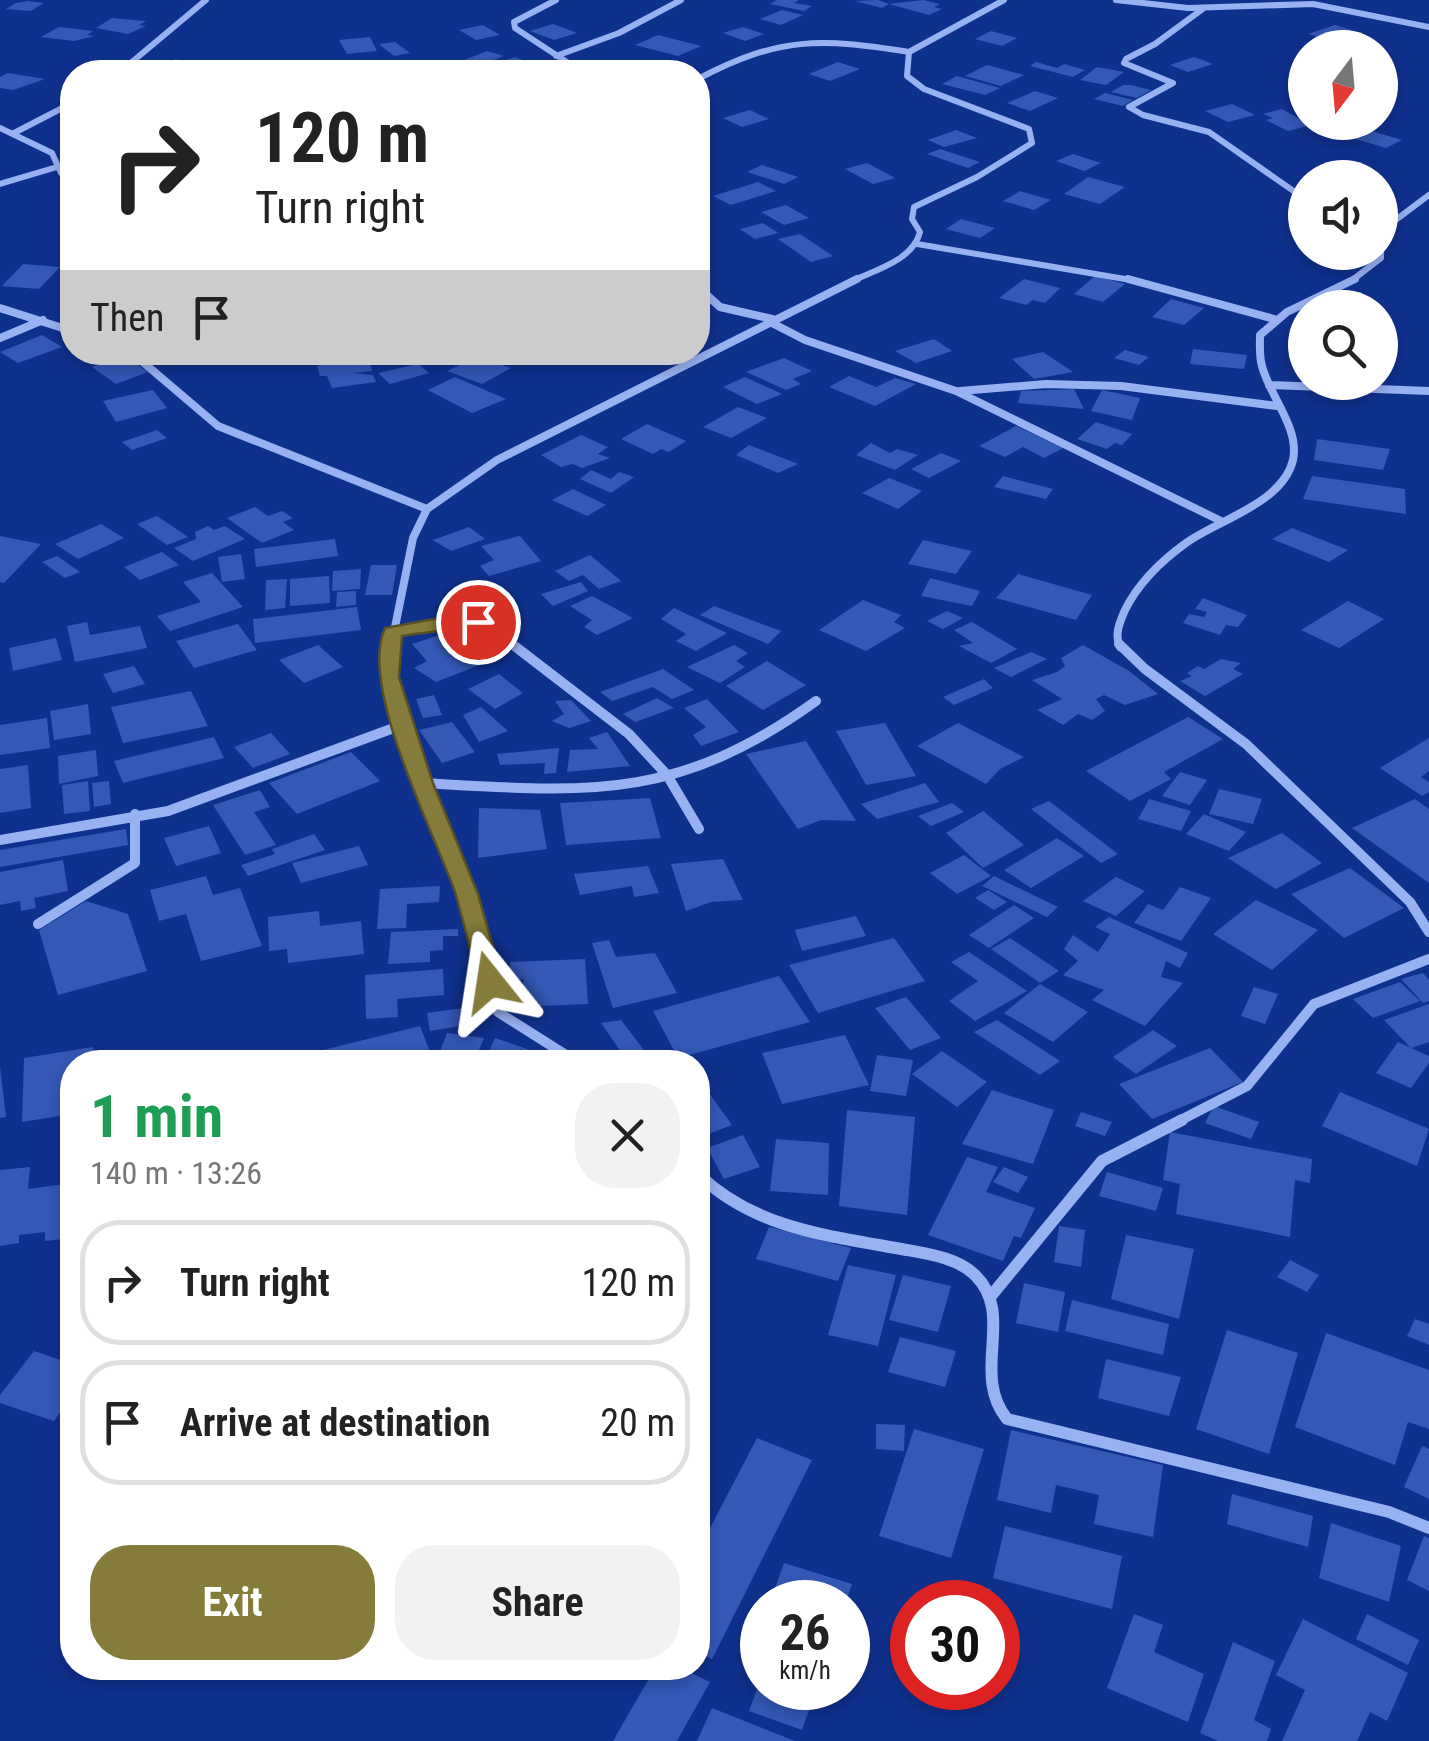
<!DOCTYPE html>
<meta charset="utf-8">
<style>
:root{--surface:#fff;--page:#f2f2f2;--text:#222;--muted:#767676;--line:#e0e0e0;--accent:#857c3b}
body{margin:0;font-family:"Roboto Condensed",sans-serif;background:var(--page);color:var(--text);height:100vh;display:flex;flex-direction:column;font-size:38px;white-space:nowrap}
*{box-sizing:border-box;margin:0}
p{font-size:32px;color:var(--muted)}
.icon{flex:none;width:55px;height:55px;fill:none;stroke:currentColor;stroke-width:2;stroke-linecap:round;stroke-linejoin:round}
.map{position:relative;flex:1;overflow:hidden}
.side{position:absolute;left:60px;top:1050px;width:650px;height:630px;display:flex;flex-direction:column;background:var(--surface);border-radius:40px;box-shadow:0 5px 15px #0003}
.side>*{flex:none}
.guide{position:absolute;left:60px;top:60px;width:650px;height:305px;border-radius:40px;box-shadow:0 5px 15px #0003;background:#fff;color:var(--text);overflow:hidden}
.needle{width:65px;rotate:196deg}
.tools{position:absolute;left:1288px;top:30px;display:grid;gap:20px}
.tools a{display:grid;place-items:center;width:110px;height:110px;border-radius:50%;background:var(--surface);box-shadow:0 5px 15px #0003;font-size:50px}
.speed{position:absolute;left:740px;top:1580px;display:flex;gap:20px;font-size:50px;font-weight:700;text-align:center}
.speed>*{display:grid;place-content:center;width:130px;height:130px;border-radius:50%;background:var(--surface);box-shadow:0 5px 15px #0003;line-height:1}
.speed small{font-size:25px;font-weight:400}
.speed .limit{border:15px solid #d22;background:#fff;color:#111}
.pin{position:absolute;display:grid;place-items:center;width:85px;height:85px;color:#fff;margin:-42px;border:5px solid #fff;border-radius:50%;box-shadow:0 2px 10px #0007}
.me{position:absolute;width:110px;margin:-55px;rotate:345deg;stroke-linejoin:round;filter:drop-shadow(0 0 8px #0008)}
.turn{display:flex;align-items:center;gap:35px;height:210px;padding:0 30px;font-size:45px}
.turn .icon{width:130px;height:130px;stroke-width:2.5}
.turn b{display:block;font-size:70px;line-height:85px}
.then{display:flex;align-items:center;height:95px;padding:0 30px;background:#0003;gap:20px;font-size:38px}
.round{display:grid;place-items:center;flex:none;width:105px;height:105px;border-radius:40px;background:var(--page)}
.summary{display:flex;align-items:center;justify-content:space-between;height:170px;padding:0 30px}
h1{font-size:60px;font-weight:700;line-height:75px;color:#1e9e55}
.button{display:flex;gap:20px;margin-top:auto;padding:20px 30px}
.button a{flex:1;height:115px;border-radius:40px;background:var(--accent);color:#fff;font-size:40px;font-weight:700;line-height:115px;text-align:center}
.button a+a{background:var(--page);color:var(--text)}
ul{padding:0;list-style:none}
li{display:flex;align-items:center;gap:30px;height:125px;margin:0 20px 15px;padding:0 10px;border:5px solid var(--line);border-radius:40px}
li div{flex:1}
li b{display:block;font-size:38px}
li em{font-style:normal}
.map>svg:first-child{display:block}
.building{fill:#3358b6}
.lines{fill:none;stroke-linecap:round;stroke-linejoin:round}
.street-far3{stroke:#97b1f3;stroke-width:6}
.street-far2{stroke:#97b1f3;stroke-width:8}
.street-far1{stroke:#97b1f3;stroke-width:10}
.street{stroke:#97b1f3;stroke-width:12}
.route{fill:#857c3b;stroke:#565126;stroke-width:2.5}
</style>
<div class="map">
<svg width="1429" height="1741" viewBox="0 0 1429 1741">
<rect width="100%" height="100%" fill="#0f318e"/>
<path class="building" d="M777,0h22l-5,3 18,3 -8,5 -34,-7z
M878,0l11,4 34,-4 17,4 -6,3 8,2 -13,6 -40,-11 -7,4 -27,-7z
M16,3l12,-2 16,2 -13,8 -25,-2z
M782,10l21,5 -22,10 -21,-6z
M112,18l34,3 -7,4 7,1 -18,8 -32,-6z
M553,24l24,9 -23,7 -24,-9z
M483,25l17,10 -24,5 -17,-10z
M1335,25l17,5 -26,9 -18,-5z
M59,27l34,4 -6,4 8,1 -21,5 -33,-4z
M743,27l21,7 -19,7 -22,-8z
M991,31l26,7 -15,8 -27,-7z
M658,35l43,11 -23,10 -43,-11z
M370,37l7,14 -30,3 -8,-14z
M395,42l15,11 -16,3 -15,-12z
M487,51l17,5 -28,11 -17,-5z
M515,57l13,5 -29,10 -13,-5z
M1194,57l19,7 -25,8 -18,-7z
M175,59l35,6 -13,7 -40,-2z
M838,62l22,7 -30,12 -21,-7z
M1036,62l21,6 7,-4 21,6 -12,7 -43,-11z
M537,63l20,9h-50v-1z
M987,65l37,10 -23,11 -36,-10z
M1097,67l27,5 -18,13 -26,-5z
M8,73l37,6 -32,11 -13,-2v-11z
M957,76l43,12 -15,7 -43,-11z
M1123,85h8l20,5 -14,8 -26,-6z
M1035,91l23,7 -28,13 -23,-8z
M1105,93l28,7 -10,6 -29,-7z
M1232,104l23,11 -27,7 -23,-11z
M1282,109l23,13 11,2 -28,7 -22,-11 7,-2 -10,-4z
M750,110l19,9 -27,8 -19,-9z
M1358,127l44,13 -16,8 -44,-13z
M956,130l21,8 -33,9 -16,-7z
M940,149l40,13 -12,6 -41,-14z
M1073,154l28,9 -17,8 -28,-10z
M867,163l28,15 -22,6 -28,-15z
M762,165l36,12 -14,7 -37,-12z
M1088,177l37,10 -25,17 -36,-10z
M758,182l18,9 -45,14 -18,-9z
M1020,191l31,9 -17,10 -31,-9z
M786,205l23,13 -25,7 -23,-13z
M961,219l34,9 -15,10 -34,-9z
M763,223l15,10 -23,6 -15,-10z
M800,234l33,22 -22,6 -33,-23z
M23,264l37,3 -21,22 -37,-3z
M1095,276l30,8 -22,18 -29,-8z
M1024,279l36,9 -15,15 -13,-3 -5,5 -28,-7z
M1171,299l33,9 -20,17 -32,-8z
M42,335l20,12 -44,16 -18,-11z
M934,339l18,12 -36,12 -21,-12z
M1193,349l54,6 -3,14 -54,-5z
M1125,350l24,7 -10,8 -25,-7z
M1043,352l30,20 -39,7 -22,-20z
M124,356l24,16 -32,12 -24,-17z
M368,357l4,14 -19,2 20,2 3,7 -44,6 -5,-12h-7l-3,-10z
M478,357l33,11 -29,16 -35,-13z
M784,358l28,13 -19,8 8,5 -15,6 -40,-18z
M418,364l11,9 -39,11 -12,-11z
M849,376l27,11 19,-9 21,6 -41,22 -46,-19z
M455,377l51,22 -34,14 -44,-23z
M745,377l37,17 -25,10 -34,-17z
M1074,389l10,20 -66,-6 3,-12z
M153,390l14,18 -51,14 -13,-21z
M1102,390l38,8 -8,22 -41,-9z
M738,407l29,11 -36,20 -28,-11z
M1096,422l36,12 -10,11 -7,-2 -8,6 -30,-10z
M647,424l39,17 -17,11 -8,-3 -8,5 -32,-15z
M1016,426l47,22 -19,10 -21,-11 -18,10 -26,-11z
M157,430l10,8 -35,12 -10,-8z
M581,435l27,12 -10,7 12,4 -28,10 -9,-4 -12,3 -20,-12z
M1317,439l73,10 -7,21 -69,-10z
M871,443l19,10 7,-4 21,6 -23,15 -39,-15z
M749,445l49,19 -20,9 -42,-18z
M941,453l20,8 -32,17 -18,-9z
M591,470l20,9 8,-7 15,5 -23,16 -31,-14z
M1003,476l50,13 -7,10 -52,-12z
M1312,476l93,13 1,25 -103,-15z
M889,478l33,13 -24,18 -36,-16z
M573,489l33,16 -19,11 -35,-16z
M255,507l13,9 14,-5 11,7 -10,4 11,8 -32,13 -35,-25z
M157,516l31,21 -21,8 -30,-21z
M101,524l23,14 -46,21 -23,-15z
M208,526l6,4 11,-4 20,13 -52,22 -19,-13 22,-9 -1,-7z
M469,527l16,12 -34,12 -18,-11z
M1292,528l56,22 -19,12 -57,-23z
M0,536l41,8 -37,39 -4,-1z
M520,536l21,25 -52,15 -9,-10 14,-6 -13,-14z
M335,539l3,17 -82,11 -2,-18z
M923,540l49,11 -16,23 -48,-10z
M162,552l17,13 -39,15 -16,-13z
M241,554l4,25 -23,3 -4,-25z
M590,555l31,26 -22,8 -16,-14 -14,6 -14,-10z
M57,556l23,16 -15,6 -23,-16z
M371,565h26l-5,30h-27z
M361,569l-1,20 -28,2 1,-20z
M212,573l31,34 -73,24 -13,-15 44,-14 -18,-20z
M1018,574l74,21 -16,25 -80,-22z
M329,576l1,27 -40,3v-27z
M930,578l50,13 -8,15 -51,-10z
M287,579l-2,29 -20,2 1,-30z
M581,582l7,9 -35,15 -12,-12z
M356,591v14l-20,2 1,-15z
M592,596l41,22 -36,17 -13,-8 8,-7 -22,-14z
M1203,598l44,17 -9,12 -12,-2 -6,10 -37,-12 6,-9 15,3 3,-5 -12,-3z
M863,600l38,15 -7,7 11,6 -39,23 -47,-21z
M1348,601l36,18 -45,29 -38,-18z
M714,606l67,25 -13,13 -68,-29z
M357,607l4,23 -106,13 -2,-24z
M674,608l53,25 -31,18 -20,-10 10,-7 -25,-15z
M947,611l16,7 -20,11 -16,-8z
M87,622l3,13 50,-9 7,22 -72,14 -8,-36z
M972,622l45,27 -26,14 -32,-17 14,-3 -19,-13z
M238,624l19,26 -63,18 -18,-27z
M449,632l13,15 12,-3 21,15 -59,23 -22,-14 13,-7 -15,-17z
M56,638l6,22 -49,11 -4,-23z
M318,645l25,22 -39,16 -25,-23z
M734,645l14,8 -12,8 9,6 -25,16 -33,-16z
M1083,645l46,26 29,23 -33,11 -21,-10 -8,4 9,12 -13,9 -14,-6 -15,11 -26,-15 25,-11 -30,-19 25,-8 8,-6 -4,-8z
M1031,652l16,7 -36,18 -17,-9z
M1221,659l20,4 -8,6 10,5 -38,22 -25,-15 12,-5 -5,-3 11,-7 6,3z
M767,661l39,24 -43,25 -37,-24z
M134,666l11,18 -32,9 -10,-19z
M663,669l31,21 -22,9 -19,-12 -41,14 -12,-9z
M499,674l24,19 -28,16 -27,-20z
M984,679l9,9 -39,17 -11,-8z
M191,691l17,35 -85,17 -12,-36z
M434,695l8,20 -19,3 -7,-19z
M657,698l17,10 -39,14 -12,-8z
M707,699l32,33 -38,14 -8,-11 13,-8 -22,-19z
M571,700l20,21 -22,7 -17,-7 12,-7 -9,-13z
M88,704l3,30 -37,6 -4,-29z
M481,707l27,24 -29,11 -16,-27z
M1188,717l35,22 -59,33 7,7 -41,22 -44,-30z
M47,718l3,30 -50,7v-30z
M452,722l23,30 -33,11 -23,-33z
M885,723l31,53 -50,9 -30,-54z
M958,723l66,34 -24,12 -14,15 -69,-38z
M607,732l23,34 -63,6 3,-22 28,-1 -9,-11z
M271,733l19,21 -37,14 -19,-21z
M214,737l10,21 -101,25 -9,-22z
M1429,738v33l-8,6 8,5v10l-7,4 -42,-28z
M806,741l50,80 -35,-1 -23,9 -52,-75z
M559,748l-3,25 -12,1 1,-11 -45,2 -3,-11z
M96,750l2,26 -39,8 -1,-28z
M351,752l29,29 -83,33 -28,-31z
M28,765l3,43 -31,5v-44z
M1180,772l27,8 -17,25 -28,-9z
M88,781l2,30 -26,3 -2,-29z
M109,781l2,23 -17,3 -2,-24z
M925,783l14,19 -62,17 -16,-15z
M1219,789l43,10 -9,25 -44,-10z
M260,790l10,17 -16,5 22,33 -31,10 -32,-50z
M650,798l11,40 -95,7 -6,-42z
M1149,799l42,12 -10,20 -43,-12z
M1415,799l14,10v74l-77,-55z
M1049,801l69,53 -17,9 -70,-54z
M952,803l12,9 -33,14 -13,-10z
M479,808l61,2 7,39 -69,9z
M983,811l41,34 -41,23 -37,-35z
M1204,814l42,18 -17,19 -43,-17z
M209,826l12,27 -45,13 -12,-28z
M126,829l2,16 -128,22v-17z
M1282,833l40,30 -46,26 -48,-31z
M314,834l11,16 -77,26 -7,-11 34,-11 -3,-5z
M1057,838l27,18 -53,32 -27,-18z
M359,846l9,19 -67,18 -9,-20z
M964,855l27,21 -34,18 -27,-21z
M723,859l20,41 -32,2 -25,9 -15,-47z
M63,860l5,31 -34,7 2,10 -15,3 -1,-10 -20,4v-33z
M648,866l11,27 -25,4 -2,-11 -52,9 -6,-21z
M1350,868l54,40 -60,30 -53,-44z
M206,876l7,19 27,-7 22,58 -61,15 -15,-47 -27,7 -9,-31z
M994,876l64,31 -11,10 -65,-31z
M1116,877l29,14 -29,25 -33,-15z
M440,886l-1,16 -32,2 -1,24 -29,1 3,-40z
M1180,887l31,11 -30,43 -47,-18 14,-19 15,6z
M988,890l19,12 -13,8 -19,-12z
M1256,900l62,30 -46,40 -59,-36z
M86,901l42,13 19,57 -89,24 -19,-65z
M1014,905l20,13 -45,30 -20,-13z
M319,911l1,15 41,-5 3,33 -76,9 -1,-14 -18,2 -1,-34z
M856,916l10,20 -64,15 -7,-21z
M1109,917l79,36 -8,15 -14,-7 -5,16 22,6 -38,43 -53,-26 12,-10 -41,-15 15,-14 -14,-12 9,-14 25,17 12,-18 -15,-7z
M458,929v7h-15v14l-13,1v11l-42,2 3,-32z
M894,938l31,43 -107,32 -29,-48z
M1010,938l49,33 -19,12 -49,-34z
M609,940l7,17 39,-4 22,40 -64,15 -21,-65z
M969,952l58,39 -52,30 -26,-20 29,-20 -27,-19z
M585,959l3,45 -71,3 7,-28 -16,2 2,-19z
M443,969l1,26 -47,4 1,18 -32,2 -1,-44z
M1423,973l6,7v21l-6,2 -22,-24z
M779,976l31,46 -132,36 -25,-47z
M1400,982l20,19 -47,17 -20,-19z
M1040,984l48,28 -35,30 -49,-29z
M1254,987l24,7 -13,30 -24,-8z
M906,997l35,41 -31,12 -35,-42z
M1429,1004v38l-18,6 -27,-28z
M463,1008l4,17 -37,6 -3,-18z
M621,1020l32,42h-25l-27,-39z
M997,1020l63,41 -20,14 -66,-43z
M420,1026l12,31 -22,5h-110l-1,-6z
M1153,1030l24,16 -41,28 -23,-17z
M447,1033l37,5 -10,24h-38z
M845,1035l24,50 -87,19 -20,-51z
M495,1038l56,19 -3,5h-64z
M1398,1042l31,14v7l-18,25 -35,-15z
M93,1047l1,15h-22v52l-50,8 2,-64z
M1210,1048l33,34 -91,37 -33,-35z
M942,1051l45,31 -30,25 -45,-33z
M877,1055l36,5 -7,36 -36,-5z
M0,1067l6,50 -6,1z
M704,1086l28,39 -34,13v-51z
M992,1090l62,20 -21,54 -71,-20z
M1340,1092l89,37 -12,37 -95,-40z
M1214,1106l45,16 -8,17 -46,-16z
M847,1110l68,7 -8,98 -68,-9z
M1081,1112l31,10 -7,14 -30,-10z
M1170,1132l142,27 -2,24 -15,-3 -5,57 -114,-23 4,-30 -17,-4z
M743,1135l17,32 -36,12 -17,-31z
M776,1139l53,4 -1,52 -58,-4z
M967,1157l31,10 -12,25 49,16 -14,30 -7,-2 -11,25 -75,-26z
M30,1167l-2,22 44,-6v55l-27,3v-9l-26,3v8l-19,3v-76z
M1004,1167l24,10 -10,16 -25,-11z
M1107,1172l56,16 -7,23 -57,-15z
M1059,1226l26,4 -4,37 -27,-5z
M769,1227l82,21 -13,33 -82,-22z
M1126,1235l68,14 -15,70 -68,-20z
M1290,1260l29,15 -12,17 -30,-15z
M848,1265l48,10 -18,71 -50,-11z
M903,1275l48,11 -13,46 -49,-12z
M1024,1283l41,9 -7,40 -42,-9z
M1072,1300l97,24 -6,31 -98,-24z
M1415,1319l14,5v21l-22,-9z
M1227,1330l71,23 -29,101 -73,-25z
M1326,1333l103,37v59l-21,-7 -13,43 -100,-38z
M900,1337l56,14 -11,36 -57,-15z
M34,1351l38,13v31l-18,26 -54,-18v-8z
M1106,1359l75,18 -12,39 -71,-18z
M876,1424l29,1 -1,26 -28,-2z
M914,1429l70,20 -33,109 -72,-22z
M1011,1430l152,35 -10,72 -59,-13 5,-29 -43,-10 -5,28 -54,-13z
M757,1438l55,22 -100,199 -14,-6v-102z
M1422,1446l7,3v50l-25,-12z
M1232,1494l81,22 -5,31 -81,-23z
M1331,1523l70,23 -12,56 -70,-24z
M1005,1526l117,30 -10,53 -119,-31z
M1424,1536l5,2v53l-22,-11z
M784,1563l68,21 -6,18h-76z
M968,1584l23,5 -2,13h-24z
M1134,1614l29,11 -9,27 50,22 -16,48 -81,-34z
M1367,1614l52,26 -11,25 -52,-26z
M1303,1619l105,54 -21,48 -17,-9 -13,29h-75l23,-51 -29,-15z
M1233,1642l42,19 -21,59 17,9 -4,12h-49l-18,-8z
M655,1668h26l29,14 -33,59h-64z
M762,1676v12h55l-15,42 -53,-19z
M712,1708l83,33h-98z"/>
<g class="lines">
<path class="street-far3" d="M556,0l-42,22 1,6 67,44
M1116,0l72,8 125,-4 116,23
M1204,8l-49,36 -29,15 -2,4 49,20 -44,24 14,8 66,17 96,67
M556,56l63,-23 62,-33
M120,72l86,-72
M698,79c81,-43 123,-41 211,-27
M0,128l52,25 9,20 11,3
M14,133l58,-30
M0,184l57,-17
M917,244l220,37
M852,281c24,-11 61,-21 68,-49l-8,-13 2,-12 63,-30 55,-34 -3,-14 -105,-40 -17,-13 2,-24 95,-52
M1351,281l30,-23v-27l48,-36"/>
<path class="street-far2" d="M1128,279l146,40
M698,287l22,20 52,12
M0,308l72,23
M770,322l35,18 151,51 265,130
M0,338l43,-18
M131,352l87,74 209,83
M1269,385l160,6
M960,391l86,-7 75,2 156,20
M392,632c53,-11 77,-20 123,15
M391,647l22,-109 14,-29 70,-49 360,-181
M1120,647c-6,-13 0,-25 5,-37 14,-28 36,-49 61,-67 32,-23 97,-40 107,-83 7,-32 -24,-65 -31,-94 -3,-10 -2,-21 -2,-31l27,-23 68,-33"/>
<path class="street-far1" d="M391,644c-7,81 50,172 75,249 13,39 21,79 32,119l79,50
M512,644l117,90 38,41 32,54
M1119,644l26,25 101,75 164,158 19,30
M422,783c165,9 252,20 394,-82
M0,840l168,-29 234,-86
M38,924l97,-61v-49
M1177,1122l70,-36 67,-82 115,-45"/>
<path class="street" d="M698,1174c55,53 125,61 198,74 25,5 60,8 79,27 41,40 -5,98 32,144l382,93 40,16
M991,1296l111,-135 80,-41"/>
</g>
<path class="route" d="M460,614l25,3 3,5c-7,5 -70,11 -86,14l-3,41 34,106 45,111 25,88 -13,9 -12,-9c-7,-29 -14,-60 -23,-90 -21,-60 -97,-206 -70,-264z"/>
</svg>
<div class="tools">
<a><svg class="needle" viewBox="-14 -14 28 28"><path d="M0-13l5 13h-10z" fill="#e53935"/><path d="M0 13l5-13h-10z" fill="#767676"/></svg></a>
<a><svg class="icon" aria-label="sound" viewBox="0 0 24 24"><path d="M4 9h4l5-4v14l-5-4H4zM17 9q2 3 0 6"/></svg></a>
<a><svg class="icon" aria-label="search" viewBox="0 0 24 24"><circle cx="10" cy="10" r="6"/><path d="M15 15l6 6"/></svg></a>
</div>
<div class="speed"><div>26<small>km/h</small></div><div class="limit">30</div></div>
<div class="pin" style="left:478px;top:622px;background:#d93025"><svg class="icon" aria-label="arrive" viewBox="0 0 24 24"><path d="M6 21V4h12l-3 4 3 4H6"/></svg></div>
<svg class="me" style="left:490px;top:982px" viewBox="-20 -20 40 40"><path d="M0-17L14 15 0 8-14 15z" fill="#857c3b" stroke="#fff" stroke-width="4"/></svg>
<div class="guide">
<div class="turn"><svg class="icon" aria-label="right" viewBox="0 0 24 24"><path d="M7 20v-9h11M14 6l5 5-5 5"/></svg><div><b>120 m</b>Turn right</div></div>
<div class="then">Then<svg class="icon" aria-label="arrive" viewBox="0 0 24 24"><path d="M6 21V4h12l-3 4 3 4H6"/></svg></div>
</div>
<section class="side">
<div class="summary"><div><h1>1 min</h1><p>140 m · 13:26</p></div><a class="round"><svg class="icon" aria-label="close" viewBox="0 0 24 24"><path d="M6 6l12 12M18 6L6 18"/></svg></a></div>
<ul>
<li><svg class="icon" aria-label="right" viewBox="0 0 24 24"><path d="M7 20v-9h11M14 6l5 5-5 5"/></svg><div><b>Turn right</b></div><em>120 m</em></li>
<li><svg class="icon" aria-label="arrive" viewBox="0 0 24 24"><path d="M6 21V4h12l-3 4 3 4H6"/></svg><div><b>Arrive at destination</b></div><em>20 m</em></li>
</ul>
<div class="button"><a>Exit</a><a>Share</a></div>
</section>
</div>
